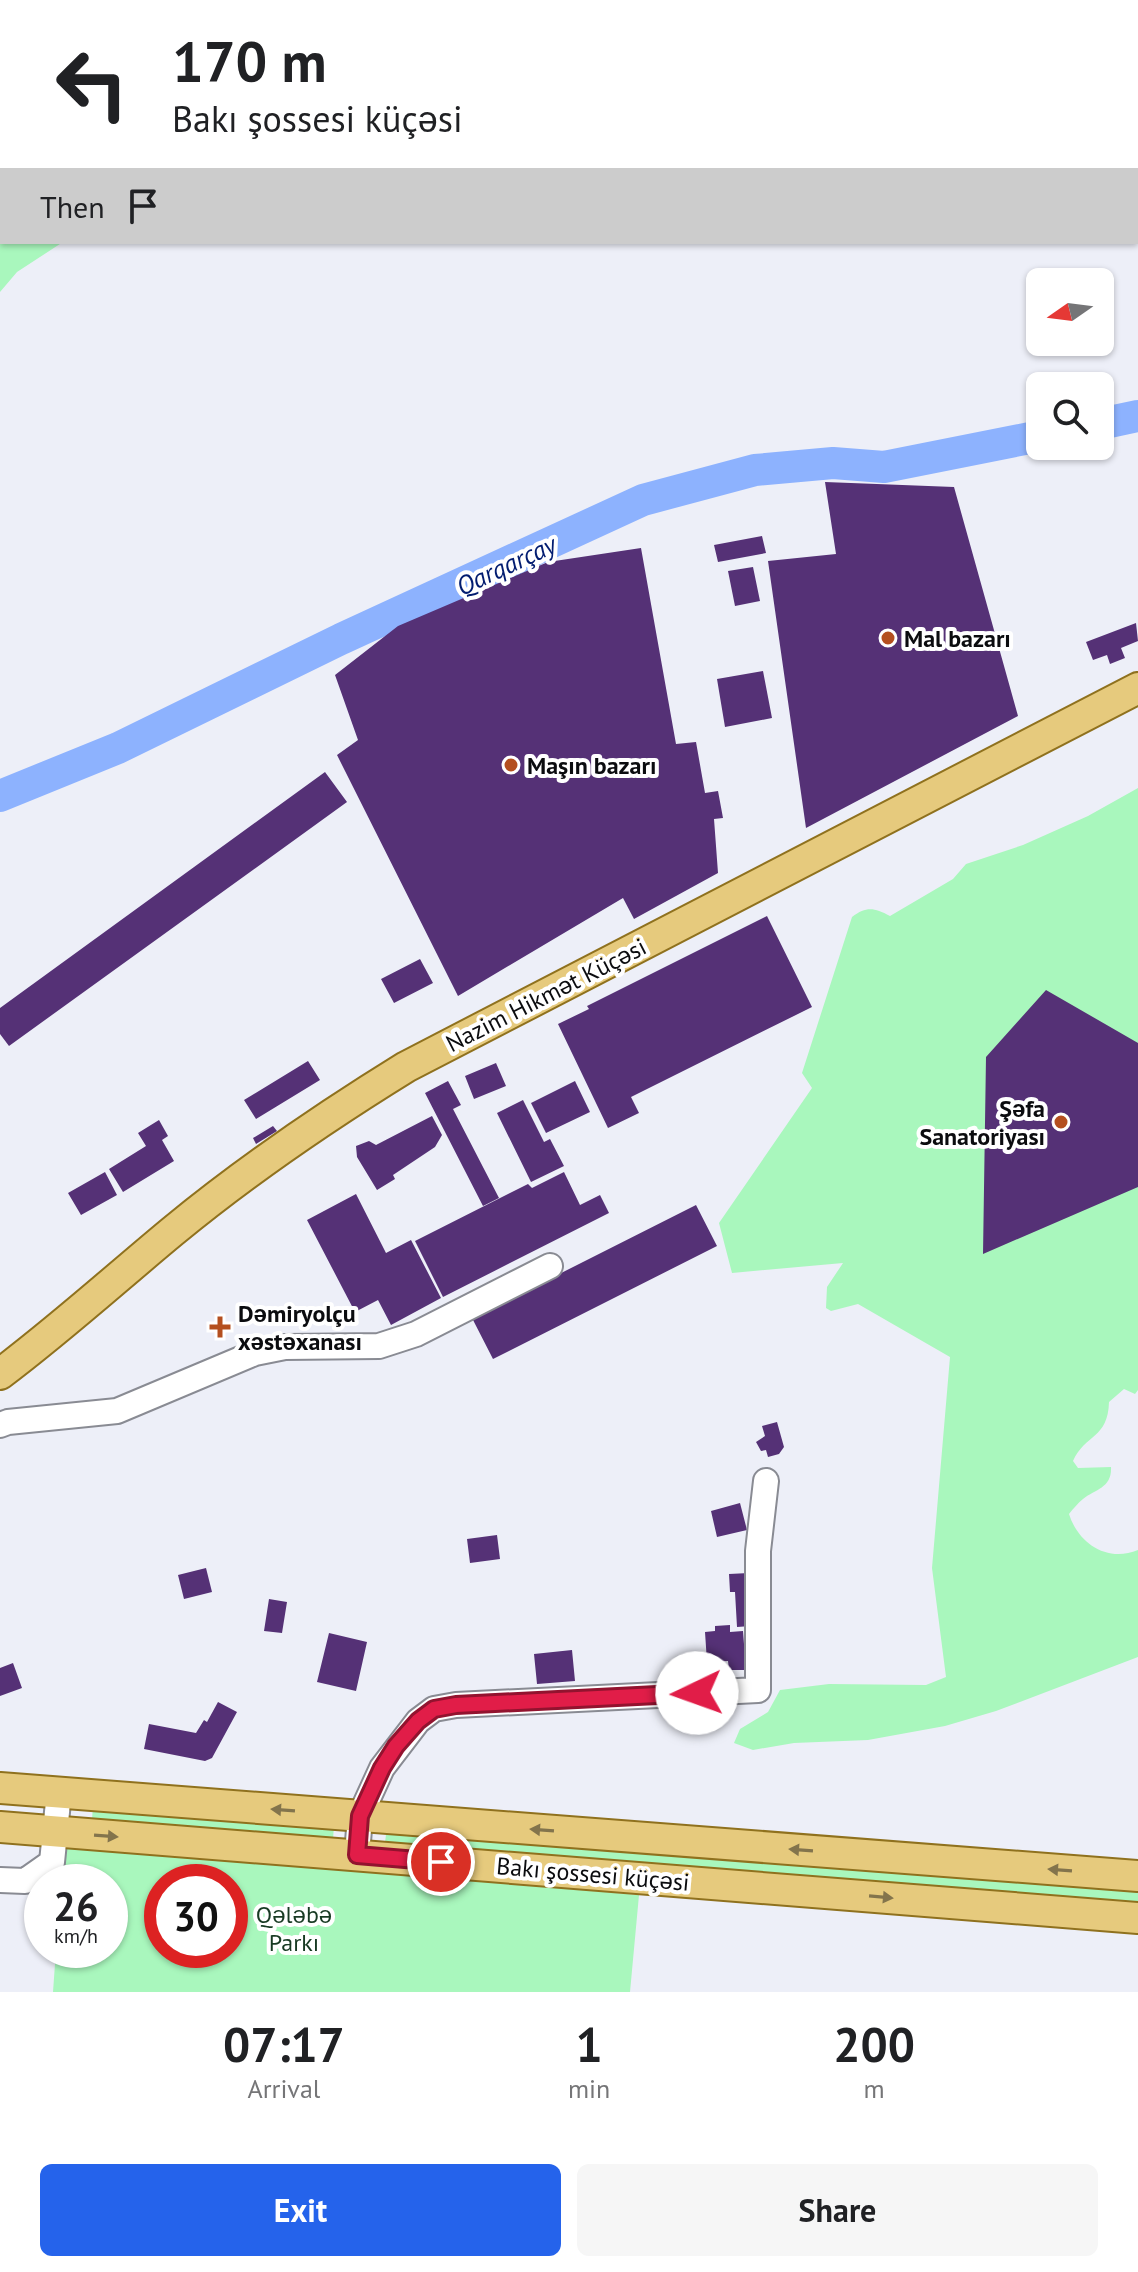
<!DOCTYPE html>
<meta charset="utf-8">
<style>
:root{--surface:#fff;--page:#f6f6f6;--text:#202124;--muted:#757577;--accent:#2563eb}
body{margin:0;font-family:"PT Sans",sans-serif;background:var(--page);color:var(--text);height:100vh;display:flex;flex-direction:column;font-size:30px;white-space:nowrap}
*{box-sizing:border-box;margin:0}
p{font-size:26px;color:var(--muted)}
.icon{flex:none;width:44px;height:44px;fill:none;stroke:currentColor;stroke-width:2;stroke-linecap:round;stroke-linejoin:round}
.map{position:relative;height:1992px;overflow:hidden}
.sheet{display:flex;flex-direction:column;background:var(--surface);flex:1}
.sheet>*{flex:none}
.guide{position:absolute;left:0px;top:0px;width:1138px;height:244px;box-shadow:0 2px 6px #0004;background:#fff;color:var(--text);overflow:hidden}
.needle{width:52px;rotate:256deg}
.fabs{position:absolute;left:1026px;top:268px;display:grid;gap:16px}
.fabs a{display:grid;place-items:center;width:88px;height:88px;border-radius:12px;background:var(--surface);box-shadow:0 2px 6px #0004;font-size:40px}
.speed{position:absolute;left:24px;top:1864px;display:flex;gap:16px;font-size:40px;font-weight:700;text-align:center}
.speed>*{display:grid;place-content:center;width:104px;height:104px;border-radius:50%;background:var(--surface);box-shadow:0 2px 6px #0004;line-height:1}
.speed small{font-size:20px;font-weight:400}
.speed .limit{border:12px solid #d22;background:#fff;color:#111}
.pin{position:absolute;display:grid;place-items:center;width:68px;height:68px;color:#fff;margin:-34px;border:4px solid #fff;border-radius:50%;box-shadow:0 2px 8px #0007}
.me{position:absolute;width:88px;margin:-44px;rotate:267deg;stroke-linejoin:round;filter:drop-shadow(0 0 6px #0008)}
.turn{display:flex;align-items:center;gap:28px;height:168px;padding:0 40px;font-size:36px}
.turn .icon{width:104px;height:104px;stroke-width:2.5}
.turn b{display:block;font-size:56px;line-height:68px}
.then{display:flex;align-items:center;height:76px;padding:0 40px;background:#0003;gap:16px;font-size:30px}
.eta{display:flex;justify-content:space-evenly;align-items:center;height:136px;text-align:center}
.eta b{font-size:48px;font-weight:700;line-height:56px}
.action{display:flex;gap:16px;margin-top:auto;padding:16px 40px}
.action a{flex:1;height:92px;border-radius:12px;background:var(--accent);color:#fff;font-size:32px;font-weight:700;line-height:92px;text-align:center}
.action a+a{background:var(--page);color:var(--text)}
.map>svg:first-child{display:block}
.green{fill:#a9f7bd;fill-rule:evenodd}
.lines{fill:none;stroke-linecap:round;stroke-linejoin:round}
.river{stroke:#8db2fe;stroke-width:32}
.building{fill:#553176}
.minor-casing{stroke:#898b93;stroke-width:28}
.major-casing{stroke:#8f711e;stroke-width:34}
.minor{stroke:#fff;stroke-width:24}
.major{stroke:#e6ca7d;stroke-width:30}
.oneway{fill:#83744c}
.route-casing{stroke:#92132f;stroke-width:20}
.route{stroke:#e11d48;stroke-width:14}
.poi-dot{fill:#b44f1f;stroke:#fff;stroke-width:3}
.labels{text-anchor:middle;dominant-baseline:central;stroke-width:8;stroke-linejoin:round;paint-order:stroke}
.poi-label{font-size:24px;font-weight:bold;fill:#0b0c0f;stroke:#fff;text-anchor:start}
.street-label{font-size:24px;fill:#0b0c0f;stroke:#fff}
.park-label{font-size:24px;fill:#183a23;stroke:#fff}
.water-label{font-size:26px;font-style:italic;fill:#021c70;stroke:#fff}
</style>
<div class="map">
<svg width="1138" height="1992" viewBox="0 0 1138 1992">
<rect width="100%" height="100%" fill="#edeff8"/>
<path class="green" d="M0,194l2,48h61l-46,30 -17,20z
M1138,788v602l-3,4 -11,-5 -15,13c-1,37 -24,32 -36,59l5,7 33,-1c1,21 -15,22 -28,32 -5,4 -10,10 -14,15 9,29 38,49 69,36v107l-142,54 -51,15 -77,14 -74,3 -41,7 -19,-7 6,-14 28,-17 12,-22 49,-6 97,1 20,-8 -14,-109 18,-211 -92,-53 -27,7 -5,-3 1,-21 16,-24 -111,10 -13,-50 93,-135 -10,-15 50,-156c15,-11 22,-9 38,-1l63,-37 13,-15 57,-19 65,-29z
M93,1805l241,20 -1,15 -241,-20z
M387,1826l751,62v17l-753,-62z
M65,1843l574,52 -9,97h-577l3,-42h54v-68h-48zM162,1882h68v68h-68z"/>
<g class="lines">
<path class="river" d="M1100,424l38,-8
M0,796l118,-48 223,-109 302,-139 112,-30 78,-7 51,4 156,-31"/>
</g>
<path class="building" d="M825,482l129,5 64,229 -212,112 -38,-267 68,-7z
M762,536l4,17 -48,9 -4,-17z
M641,548l35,196 20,-2 9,51 13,-2 5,27 -9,1 4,54 -84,46 -11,-21 -165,98 -121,-241 21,-15 -23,-65 63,-49 150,-64z
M753,567l7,34 -25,5 -7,-35z
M1136,623l2,18 -17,7 4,10 -15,6 -3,-9 -14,5 -7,-18z
M763,671l9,47 -47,9 -8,-48z
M325,772l22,30 -338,244 -9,-12v-26z
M767,916l45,91 -181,90 8,16 -31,15 -50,-104 31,-15 -2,-3z
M420,959l13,24 -39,20 -13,-24z
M1046,990l92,53v144l-155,67 3,-197z
M308,1061l12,19 -64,39 -12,-19z
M496,1063l10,23 -32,13 -9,-23z
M448,1081l13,24 -8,4 46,89 -16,8 -58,-113z
M575,1081l15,31 -44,21 -15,-30z
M523,1100l21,42 6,-3 14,27 -33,16 -34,-69z
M432,1116l10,19 -7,12 -42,28 2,4 -18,11 -20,-33 -1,-11 13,-5 7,4z
M159,1120l9,16 -6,4 12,21 -51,31 -14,-23 37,-23 -8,-13z
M273,1126l4,5 -21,13 -3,-6z
M105,1172l12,23 -36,20 -13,-22z
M564,1172l16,33 20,-10 9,18 -166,84 -28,-56 113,-57 4,4z
M356,1194l30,59 25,-13 30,58 -50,27 -13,-25 -23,12 -48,-92z
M696,1205l21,41 -224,113 -21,-41z
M777,1422l7,25 -5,7 -11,3 -2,-7 -5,1 -5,-9 9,-6 -3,-10z
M740,1503l7,27 -30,7 -6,-26z
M497,1535l3,24 -30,4 -3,-24z
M206,1568l6,24 -28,7 -6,-24z
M749,1573l2,53 -14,1 -2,-35h-5l-1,-18z
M269,1599l18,3 -5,31 -18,-2z
M730,1625v7l13,-1 3,39h-17l-1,-9 -21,1 -2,-30 10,-1v-5z
M329,1633l38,9 -11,49 -39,-9z
M572,1650l3,31 -38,3 -3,-30z
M13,1663l9,25 -22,8v-28z
M218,1702l19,10 -25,46 -7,3 -61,-12 5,-25 47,9 8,-13 3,2z"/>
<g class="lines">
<defs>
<path id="minor" d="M0,1425l8,-3 109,-11 138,-58 30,-6 94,-1 37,-12 134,-68
M357,1855l3,-39 22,-48 36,-47 16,-12 22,-4 302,-15v-139l8,-70
M0,1880l25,1 27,-19 7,-70"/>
<path id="major" d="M0,1374c60,-45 115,-95 173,-143 74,-61 152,-114 233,-164l732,-379
M0,1788l1138,88
M0,1827l1138,91"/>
</defs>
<use href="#minor" class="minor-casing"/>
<use href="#major" class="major-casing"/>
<use href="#minor" class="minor"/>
<use href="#major" class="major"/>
</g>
<defs><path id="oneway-solid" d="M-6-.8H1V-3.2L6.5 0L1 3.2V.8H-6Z" transform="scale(2)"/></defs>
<g class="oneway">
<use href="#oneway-solid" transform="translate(283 1810) rotate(-176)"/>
<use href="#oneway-solid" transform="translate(542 1830) rotate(-176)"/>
<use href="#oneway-solid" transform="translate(106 1836) rotate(4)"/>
<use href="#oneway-solid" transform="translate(801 1850) rotate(-176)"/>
<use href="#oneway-solid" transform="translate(1060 1870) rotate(-176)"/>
<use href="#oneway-solid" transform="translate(881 1897) rotate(5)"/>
</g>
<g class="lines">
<defs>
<path id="route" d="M441,1862l-84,-7 3,-39 22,-48 14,-22 22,-25 16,-12 22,-4 241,-12"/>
</defs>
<use href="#route" class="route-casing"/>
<use href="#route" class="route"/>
</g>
<g class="poi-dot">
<circle cx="888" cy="638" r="8"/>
<circle cx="511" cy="765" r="8"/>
<circle cx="1061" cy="1122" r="8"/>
<path d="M216 1315h8v8h8v8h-8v8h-8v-8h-8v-8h8z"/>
</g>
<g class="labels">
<g class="poi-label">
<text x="904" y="638">Mal bazarı</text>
<text x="527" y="765">Maşın bazarı</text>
<text x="1045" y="1108" text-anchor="end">Şəfa<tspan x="1045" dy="28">Sanatoriyası</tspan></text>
<text x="238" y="1313">Dəmiryolçu<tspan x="238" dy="28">xəstəxanası</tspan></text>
</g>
<g class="street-label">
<text transform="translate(546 995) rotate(-27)">Nazim Hikmət Küçəsi</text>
<text transform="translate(593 1874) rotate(5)">Bakı şossesi küçəsi</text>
</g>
<g class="park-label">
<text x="294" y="1914">Qələbə<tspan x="294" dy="28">Parkı</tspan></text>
</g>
<g class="water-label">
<text transform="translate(506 565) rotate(-25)">Qarqarçay</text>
</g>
</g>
</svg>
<div class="fabs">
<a><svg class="needle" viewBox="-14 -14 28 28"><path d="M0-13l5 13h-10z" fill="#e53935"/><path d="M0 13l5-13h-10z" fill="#757577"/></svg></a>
<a><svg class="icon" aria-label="search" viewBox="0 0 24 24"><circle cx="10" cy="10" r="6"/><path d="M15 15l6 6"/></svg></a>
</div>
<div class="speed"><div>26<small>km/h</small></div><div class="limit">30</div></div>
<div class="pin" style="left:441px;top:1862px;background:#d93025"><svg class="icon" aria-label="arrive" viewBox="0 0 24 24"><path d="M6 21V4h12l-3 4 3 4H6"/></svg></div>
<svg class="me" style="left:697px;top:1693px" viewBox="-20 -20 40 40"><circle r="19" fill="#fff"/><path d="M0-13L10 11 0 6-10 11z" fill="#e11d48"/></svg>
<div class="guide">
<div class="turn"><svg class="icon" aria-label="left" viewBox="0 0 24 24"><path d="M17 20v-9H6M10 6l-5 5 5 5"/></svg><div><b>170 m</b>Bakı şossesi küçəsi</div></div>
<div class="then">Then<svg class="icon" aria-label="arrive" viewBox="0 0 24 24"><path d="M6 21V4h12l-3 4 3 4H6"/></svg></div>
</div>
</div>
<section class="sheet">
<div class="eta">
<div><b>07:17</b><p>Arrival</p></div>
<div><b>1</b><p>min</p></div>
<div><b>200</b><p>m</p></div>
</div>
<div class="action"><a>Exit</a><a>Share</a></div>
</section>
